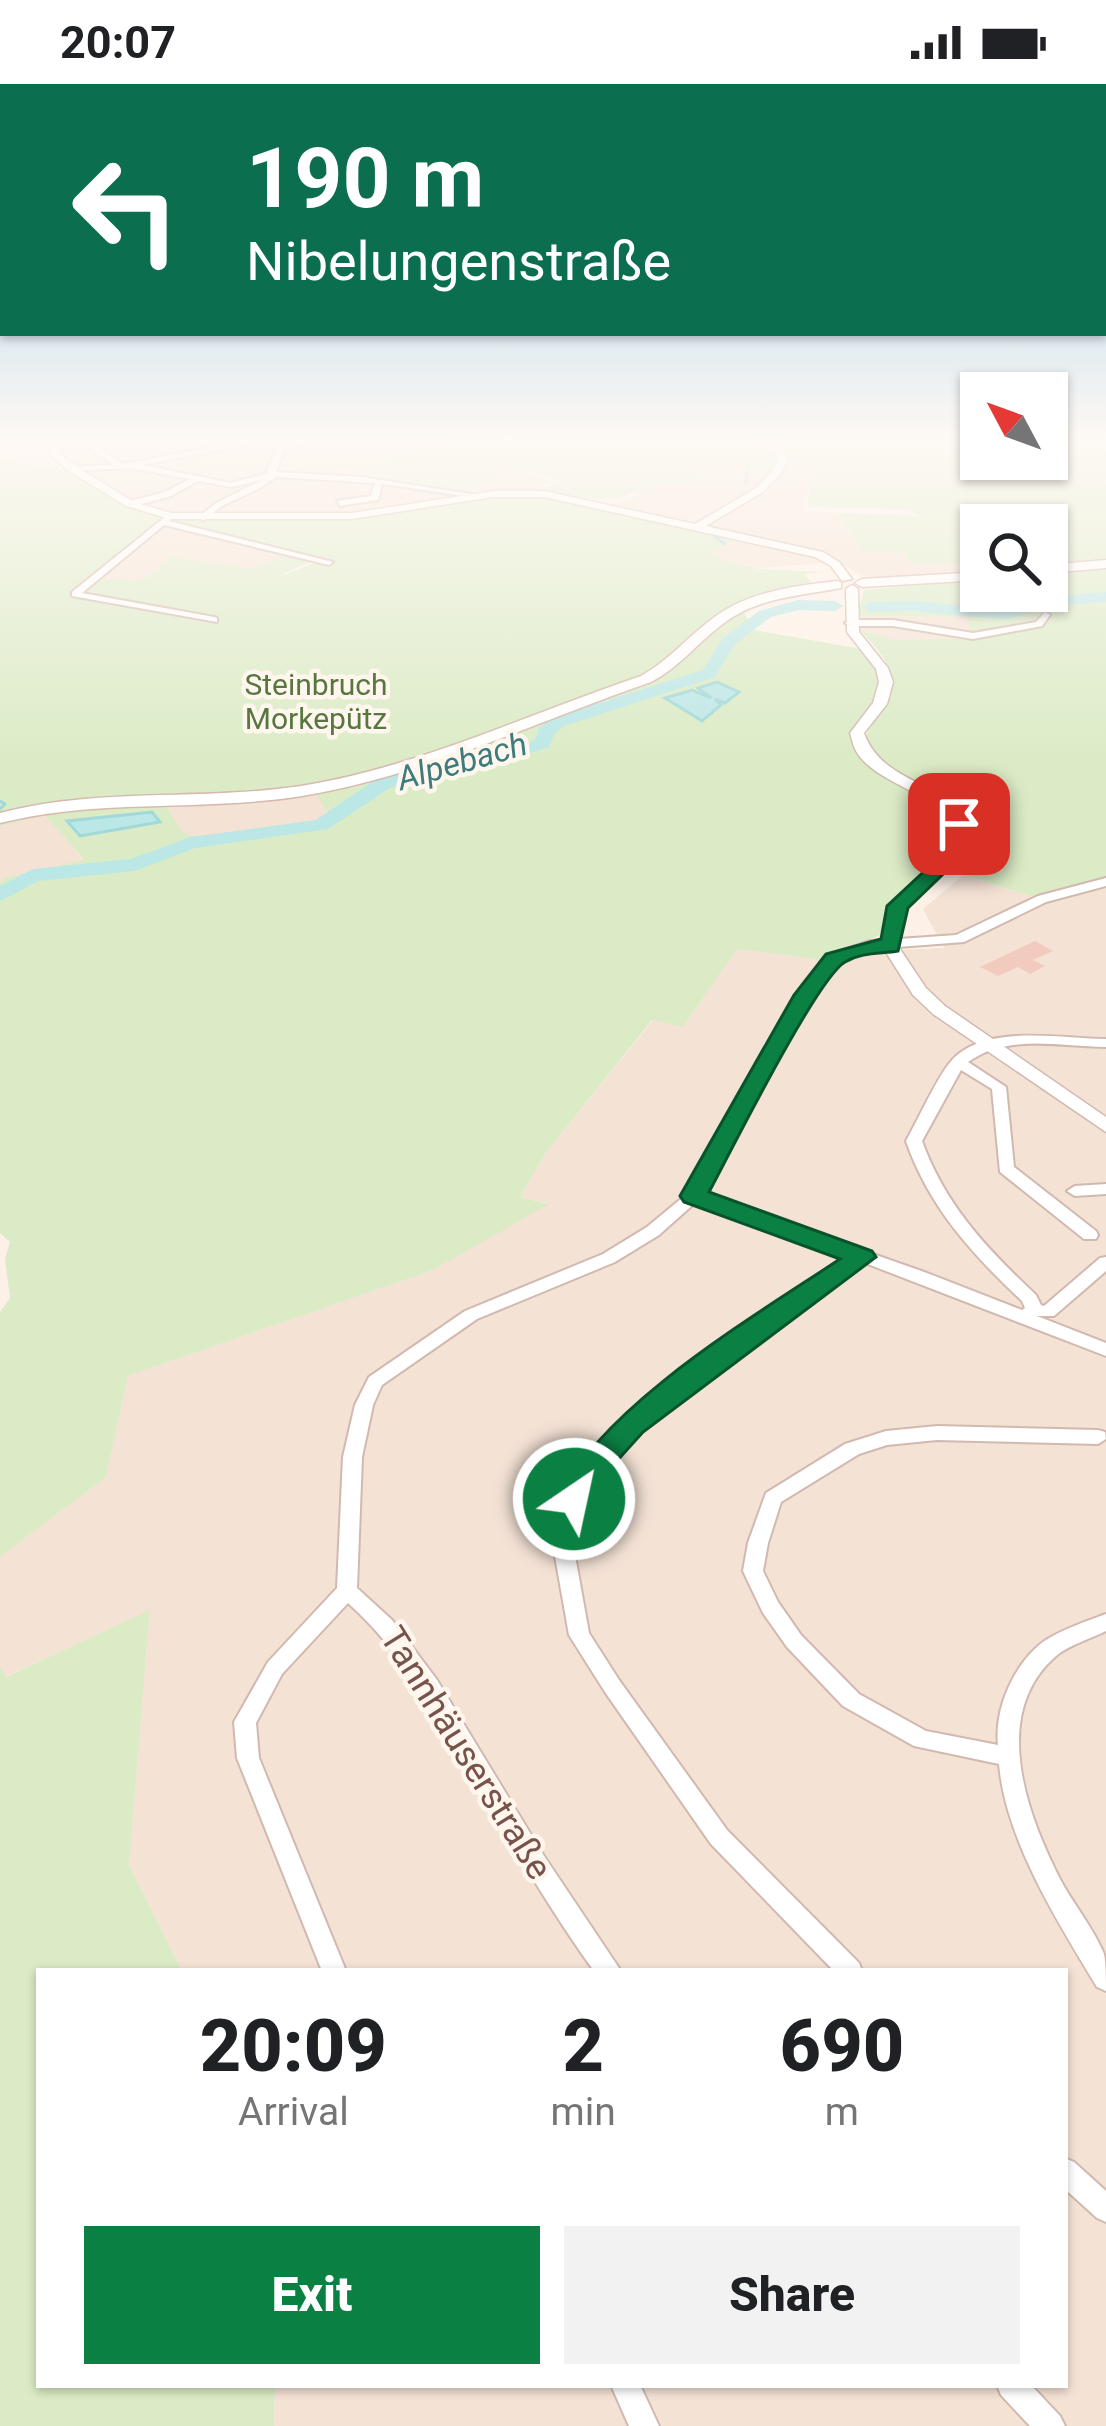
<!DOCTYPE html>
<meta charset="utf-8">
<style>
:root{--surface:#fff;--page:#f2f2f2;--text:#202124;--muted:#757577;--accent:#0b8043}
body{margin:0;font-family:Roboto,sans-serif;background:var(--page);color:var(--text);height:100vh;display:flex;flex-direction:column;font-size:45px;white-space:nowrap}
*{box-sizing:border-box;margin:0}
p{font-size:39px;color:var(--muted)}
.icon{flex:none;width:66px;height:66px;fill:none;stroke:currentColor;stroke-width:2;stroke-linecap:round;stroke-linejoin:round}
.map{position:relative;flex:1;overflow:hidden}
.panel{position:absolute;left:36px;top:1884px;width:1032px;height:420px;display:flex;flex-direction:column;background:var(--surface);border-radius:0px;box-shadow:0 3px 9px #0004}
.panel>*{flex:none}
.banner{position:absolute;left:0px;top:0px;width:1107px;height:252px;box-shadow:0 3px 9px #0004;background:#0b6e4f;color:#fff;overflow:hidden}
.needle{width:78px;rotate:311deg}
.tools{position:absolute;left:960px;top:288px;display:grid;gap:24px}
.tools a{display:grid;place-items:center;width:108px;height:108px;border-radius:0px;background:var(--surface);box-shadow:0 3px 9px #0004;font-size:60px}
.pin{position:absolute;display:grid;place-items:center;width:102px;height:102px;color:#fff;margin:-51px;border-radius:24px;box-shadow:0 6px 18px #0006}
.me{position:absolute;width:132px;margin:-66px;rotate:34deg;stroke-linejoin:round;filter:drop-shadow(0 0 9px #0008)}
.turn{display:flex;align-items:center;gap:42px;height:252px;padding:0 48px;font-size:54px}
.turn .icon{width:156px;height:156px;stroke-width:2.5}
.turn b{display:block;font-size:84px;line-height:102px}
.eta{display:flex;justify-content:space-evenly;align-items:center;height:204px;text-align:center}
.eta b{font-size:72px;font-weight:800;line-height:84px}
.cta{display:flex;gap:24px;margin-top:auto;padding:24px 48px}
.cta a{flex:1;height:138px;border-radius:0px;background:var(--accent);color:#fff;font-size:48px;font-weight:800;line-height:138px;text-align:center}
.cta a+a{background:var(--page);color:var(--text)}
.status{display:flex;justify-content:space-between;align-items:center;height:84px;padding:0 60px;background:var(--surface);direction:ltr}
.status svg{height:33px;fill:currentColor}
.map>svg:first-child{display:block}
.residential{fill:#f4e2d5}
.green{fill:#daebc5;fill-rule:evenodd}
.water{fill:#bbe7e6;stroke:#a1d8d9;stroke-width:3}
.lines{fill:none;stroke-linecap:round;stroke-linejoin:round}
.stream{stroke:#a1d8d9;stroke-width:3}
.river{fill:#bbe7e6;fill-rule:evenodd}
.building{fill:#f2cbbe}
.minor-casing{stroke:#d1b9af;stroke-width:4}
.tertiary-casing{stroke:#d1b9af;stroke-width:3}
.secondary-casing{stroke:#d7baaf;stroke-width:3}
.minor{fill:#fff;fill-rule:evenodd}
.tertiary{fill:#fff;fill-rule:evenodd}
.secondary{fill:#fff;fill-rule:evenodd}
.route{fill:#0b8043;stroke:#07532c;stroke-width:3}
.labels{text-anchor:middle;dominant-baseline:central;stroke-width:9;stroke-linejoin:round;paint-order:stroke}
.far-park-label{font-size:30px;fill:#587740;stroke:#fff6ee}
.far-water-label{font-size:33px;font-style:italic;fill:#3e7b7c;stroke:#fff6ee}
.street-label{font-size:36px;fill:#77544b;stroke:#fff6ee}
</style>
<div class="status"><b>20:07</b><svg viewBox="0 0 49 12"><path d="M0 12V9h3v3zM5 12V6h3v6zM10 12V3h3v9zM15 12V0h3v12zM26 1h20v11H26zM47 4h2v5h-2z"/></svg></div>
<div class="map">
<svg width="1106" height="2342" viewBox="0 0 1106 2342">
<rect width="100%" height="100%" fill="#fdf1e7"/>
<path class="residential" d="M58,356h380l14,5 -49,7 -41,26 98,15 42,-17 -16,-6 17,-6 49,18 -15,5 3,6 -187,22h-180l113,38 -32,15 -82,-11 -32,24 -46,-3 68,-66 -23,-7 -74,-44 -10,-16z
M784,373l32,10 -13,44 35,2 26,39h40l9,11h62l6,10 -111,6 -34,-17 -76,6 -53,-13 34,-18 -132,-31 28,-11 -3,-2 15,-8 39,1 -15,-15 20,-11 83,15z
M857,532l111,1 2,21 -74,2 -36,-10z
M316,709l16,24 -118,24 -31,-8 -18,-28z
M45,730l39,47 -80,17 -4,5v-57z
M963,791l80,25 63,-16v1542h-832l1,-41h790v-414h-883l-53,-106 21,-254 -145,66 -5,-11v-109l106,-80 22,-101 305,-106 114,-67 -27,-6 25,-43 108,-134 30,7 54,-78 98,12 18,-9 91,-4 -21,-39z"/>
<path class="green" d="M441,356h540v19h66v-19h59v123l-59,4v-42h-66v43l-7,-5h-62l-8,-11h-40l-26,-39 82,3 -12,-7 -102,-2 10,-39 -38,-11 -9,17 -76,-14 -18,10 28,6 -15,10 -39,-1c-41,23 -56,13 -105,7l-4,-4 14,-4 -1,-5 -49,-16 -16,7 17,6 -41,15 -102,-13 41,-26 48,-8z
M0,377l68,8 62,38 31,9 -65,62 44,3 32,-24 82,11 32,-15 30,7 -34,14 3,1 38,-16 -155,-35 3,-6 188,-1 124,-20 60,-2 197,43 -31,17 51,14 62,3 -18,2 9,10 -41,5 -32,16 14,25 108,19 19,27 -8,29 -21,29 3,14 99,75 -2,26 -50,43 -23,44 -28,9 -26,15 -88,-11 -54,78 -31,-7 -107,134 -25,43 29,7 -116,66 -305,106 -22,101 -106,80v-245l10,-14 -5,-39 5,-17 -10,-9v-350l4,-5 80,-18 -39,-45 -45,11zM315,709l16,24 -117,24 -31,-8 -17,-27z
M1106,483v313l-73,17 -84,-27c64,-61 -52,-85 -84,-126 2,-16 10,-22 19,-35 21,-33 -2,-55 -24,-79l36,10 73,-2 -1,-21 -111,-1 7,-26 117,-11v12h66v-20z
M150,1526l-21,255 53,106h-143v414h236l-1,41h-274v-760l6,11z"/>
<path class="water" d="M717,598l22,10 -14,11 -10,-4 6,6 -19,16 -37,-23 27,-8 19,8 -13,-10z
M152,728l8,10 -80,14 -13,-15z"/>
<g class="lines">
<path class="stream" d="M746,399l2,-19
M715,453l10,7
M0,717l5,3 -5,5"/>
<path class="river" d="M1106,508v10l-59,4 -40,14 -93,-9 -44,1 -8,-5 8,-5 44,-1 92,9 39,-13z
M798,516l37,1 8,5 -8,5 -37,-1 -27,7 -36,27 -20,33 -151,49 -10,8 -5,13 -87,27 -71,13 -63,42 -133,19 -61,23 -96,10 -38,20v-15l33,-17 98,-10 60,-22 125,-17 62,-42 74,-13 83,-25 4,-12 13,-10 151,-48 20,-32 36,-27z"/>
</g>
<path class="building" d="M1035,857l18,10 -20,9 12,6 -15,8 -12,-7 -20,9 -18,-9z"/>
<g class="lines">
<defs>
<path id="minor" d="M79,356h9l35,24 128,-24c11,0 18,5 28,6 11,1 25,-6 37,-6l-32,11 -8,21 86,5 121,19 -4,2 -97,-14 -4,16 -38,6 -3,-5 34,-5 4,-13 -99,-6 -16,11 -38,18 -19,15 -3,-5 16,-13 46,-23 -31,7 -33,-6 -27,15 -41,11 -3,-5 38,-10 25,-13 -59,-11 -61,3 3,-4 40,-2zM257,359l20,7 -10,20 2,3 -38,10 -88,-18z
M170,429l4,3 -5,5 164,41 -4,3 -165,-40 -82,68 132,24 3,1v4l-145,-26v-4z
M1045,528l5,3 -8,11 -69,13 -80,-13h-43l-5,-3 5,-3h43l80,13 63,-11z
M1106,794v8l-60,16 -82,40 -92,7 -33,12 -27,35 -109,198 224,79 95,37 3,-2 -3,-7c-50,-47 -93,-94 -116,-160 12,-21 32,-66 46,-81 34,-37 110,-21 154,-21v8c-46,0 -98,-14 -138,15l38,25 8,80 82,64 2,4 -2,4h-12l-84,-67 -8,-83 -31,-19 -39,71c23,64 65,108 114,154l5,10 3,1 56,-48 6,-1v14l-52,45h-17l69,27v13l-241,-93 -107,73 -120,94 -46,51 -22,47 19,105 30,47 108,150 132,133 3,8h-28l-123,-127 -106,-152 -36,-57 -19,-107 27,-56 49,-52 120,-92 104,-71 -154,-55 -37,33 -44,27 -138,57 -95,66 -9,20 -11,52 -5,131 35,32 45,60 107,176 77,115h-27c-45,-62 -83,-129 -122,-196 -36,-61 -70,-124 -124,-172l-66,71 -26,49 3,35 87,213h-24l-85,-213 -3,-36 34,-60 69,-74 6,-131 12,-52 14,-28 96,-66 138,-57 44,-27 41,-34 111,-198 30,-40 41,-14 86,-6 82,-39z
M1106,1100v10l-31,2 -8,-5 8,-5z
M937,1342l161,4 7,2 1,7 -8,5 -161,-4 -50,5 -28,9 -78,48 -13,41 -5,28 15,31 23,33 58,59 67,37 72,14c-4,-36 16,-81 45,-103 17,-12 44,-21 63,-28v17c-16,8 -37,14 -50,25 -67,58 -29,159 5,225 13,24 33,48 43,73 2,10 2,25 2,37l-9,-4c-39,-65 -91,-146 -98,-223l-85,-18 -71,-40 -56,-59 -24,-34 -20,-42 5,-28 18,-50 79,-49 41,-13z
M1065,2074l9,4 32,29v31l-9,-4 -32,-29z
M611,2301h29l19,41h-30z
M997,2301h34l29,31 5,10h-35l-29,-31z"/>
<path id="tertiary" d="M45,356h10l6,15 16,12 57,35 37,11h181l141,-22h51l151,33 61,-36 17,-18 5,-12 -19,-18h11l18,17 -6,15 -19,20 -57,34 117,26 16,10 13,17 -10,2 -11,-15 -16,-9 -271,-60h-51l-141,22h-182l-44,-13 -57,-35 -16,-13z
M852,501l6,4 1,43 29,36 5,14 -6,22 -23,29c18,50 75,45 97,87 23,43 -40,57 -55,88 -5,10 -6,27 -8,38l28,42 19,18 161,111v15l-173,-118 -20,-19 -31,-49 10,-43 57,-53c1,-7 3,-13 2,-20 -6,-36 -76,-45 -95,-79 -3,-5 -4,-12 -6,-18l23,-30 6,-21 -3,-13 -29,-37 -1,-43z"/>
<path id="secondary" d="M1106,476v8l-59,5v-8z
M981,488v8l-119,7 -7,-4 7,-4z
M836,497l5,1v6c-41,8 -82,9 -117,35 -26,19 -44,44 -73,59 -115,40 -228,94 -349,114 -101,16 -202,2 -302,27v-10c99,-26 200,-12 301,-27 118,-19 227,-72 340,-110 29,-16 48,-41 75,-60 35,-25 79,-30 120,-35z"/>
</defs>
<use href="#minor" class="minor-casing"/>
<use href="#tertiary" class="tertiary-casing"/>
<use href="#secondary" class="secondary-casing"/>
<use href="#minor" class="minor"/>
<use href="#tertiary" class="tertiary"/>
<use href="#secondary" class="secondary"/>
</g>
<linearGradient id="sky" x2="0" y2="1"><stop stop-color="#96c8e7"/><stop offset="0.52" stop-color="#fef9f4"/><stop offset="1" stop-color="#fef9f4" stop-opacity="0"/></linearGradient>
<rect width="1106" height="684" fill="url(#sky)"/>
<path class="route" d="M952,736l17,4 -2,27 -59,57 -10,43c-18,3 -36,1 -53,11 -28,16 -115,191 -136,230l163,59 4,6 -233,175 -46,51 -12,25h-23l-4,-9c45,-94 195,-182 282,-240l-156,-57 -4,-6 114,-201 32,-41 55,-15 6,-33 60,-56z"/>
<g class="labels">
<g class="far-park-label">
<text x="316" y="600">Steinbruch<tspan x="316" dy="34">Morkepütz</tspan></text>
</g>
<g class="far-water-label">
<text transform="translate(462 677) rotate(-16)">Alpebach</text>
</g>
<g class="street-label">
<text transform="translate(466 1669) rotate(58)">Tannhäuserstraße</text>
</g>
</g>
</svg>
<div class="tools">
<a><svg class="needle" viewBox="-14 -14 28 28"><path d="M0-13l5 13h-10z" fill="#e53935"/><path d="M0 13l5-13h-10z" fill="#757577"/></svg></a>
<a><svg class="icon" aria-label="search" viewBox="0 0 24 24"><circle cx="10" cy="10" r="6"/><path d="M15 15l6 6"/></svg></a>
</div>
<div class="pin" style="left:959px;top:740px;background:#d93025"><svg class="icon" aria-label="arrive" viewBox="0 0 24 24"><path d="M6 21V4h12l-3 4 3 4H6"/></svg></div>
<svg class="me" style="left:574px;top:1415px" viewBox="-20 -20 40 40"><circle r="17" fill="#0b8043" stroke="#fff" stroke-width="3"/><path d="M0-11L8 9 0 5-8 9z" fill="#fff"/></svg>
<div class="banner">
<div class="turn"><svg class="icon" aria-label="left" viewBox="0 0 24 24"><path d="M17 20v-9H6M10 6l-5 5 5 5"/></svg><div><b>190 m</b>Nibelungenstraße</div></div>
</div>
<section class="panel">
<div class="eta">
<div><b>20:09</b><p>Arrival</p></div>
<div><b>2</b><p>min</p></div>
<div><b>690</b><p>m</p></div>
</div>
<div class="cta"><a>Exit</a><a>Share</a></div>
</section>
</div>
